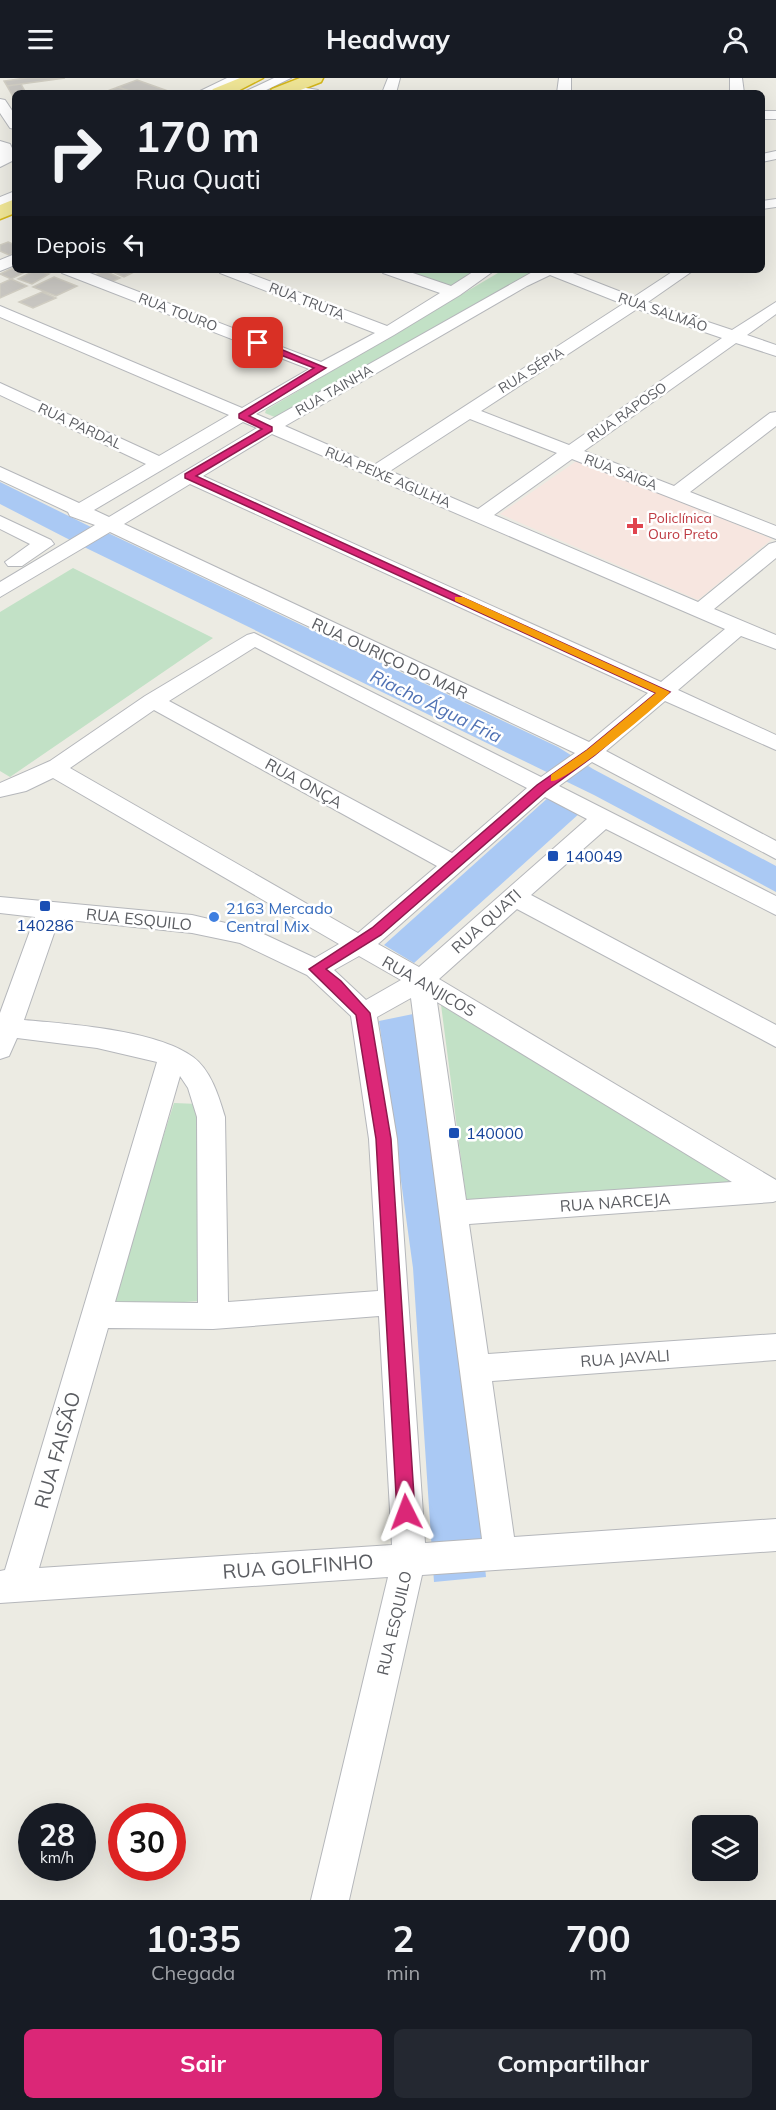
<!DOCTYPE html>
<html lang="pt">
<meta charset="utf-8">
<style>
:root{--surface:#171b24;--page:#242831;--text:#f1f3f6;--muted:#9ea1a6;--accent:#db2777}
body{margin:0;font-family:Mulish,sans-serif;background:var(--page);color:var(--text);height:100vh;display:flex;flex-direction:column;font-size:22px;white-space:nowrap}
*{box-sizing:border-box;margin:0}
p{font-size:20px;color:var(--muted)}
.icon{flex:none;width:33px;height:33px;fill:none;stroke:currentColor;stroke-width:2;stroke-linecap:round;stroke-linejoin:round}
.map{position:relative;height:1822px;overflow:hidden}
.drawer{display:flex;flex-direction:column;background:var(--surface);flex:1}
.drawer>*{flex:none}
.guide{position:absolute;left:12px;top:12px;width:753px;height:183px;border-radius:9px;box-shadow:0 6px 24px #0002;background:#171b24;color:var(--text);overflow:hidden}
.buttons{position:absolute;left:692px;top:1737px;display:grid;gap:12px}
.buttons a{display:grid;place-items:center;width:66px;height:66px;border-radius:9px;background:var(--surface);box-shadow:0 6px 24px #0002;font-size:30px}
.speed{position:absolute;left:18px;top:1725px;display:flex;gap:12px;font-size:30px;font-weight:700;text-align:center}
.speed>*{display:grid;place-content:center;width:78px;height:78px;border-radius:50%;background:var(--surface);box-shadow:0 6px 24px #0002;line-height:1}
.speed small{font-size:15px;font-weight:400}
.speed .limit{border:9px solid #d22;background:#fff;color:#111}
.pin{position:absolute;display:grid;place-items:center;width:51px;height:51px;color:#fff;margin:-26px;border-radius:12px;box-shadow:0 3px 9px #0006}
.me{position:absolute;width:66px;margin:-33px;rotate:357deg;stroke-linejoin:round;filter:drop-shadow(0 0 4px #0008)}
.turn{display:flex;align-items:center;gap:21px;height:126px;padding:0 24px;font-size:27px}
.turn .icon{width:78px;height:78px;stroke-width:2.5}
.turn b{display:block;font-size:42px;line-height:51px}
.then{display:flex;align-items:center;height:57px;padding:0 24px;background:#0003;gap:12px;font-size:22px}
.eta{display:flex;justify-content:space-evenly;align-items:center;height:102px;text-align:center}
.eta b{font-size:36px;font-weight:700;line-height:42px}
.action{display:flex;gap:12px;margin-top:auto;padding:12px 24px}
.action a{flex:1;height:69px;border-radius:9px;background:var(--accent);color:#fff;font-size:24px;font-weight:700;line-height:69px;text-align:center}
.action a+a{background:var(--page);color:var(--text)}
header{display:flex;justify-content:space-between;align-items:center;height:78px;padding:0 24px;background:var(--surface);font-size:27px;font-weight:700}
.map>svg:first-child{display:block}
.medical{fill:#f7e6e0}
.green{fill:#c2e1c6}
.water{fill:#aac9f4}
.building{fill:#c7c5c0;stroke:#d0cdc2;stroke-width:1.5}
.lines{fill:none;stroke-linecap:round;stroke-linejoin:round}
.minor-casing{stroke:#b5b7bb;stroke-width:2}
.highway-casing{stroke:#d4b61b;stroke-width:3}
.minor{fill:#fff;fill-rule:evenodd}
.highway{fill:#f0e696;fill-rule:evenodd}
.route{fill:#db2777;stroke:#8e194d;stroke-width:1.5}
.slow{fill:#f59e0b}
.health-dot{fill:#e0444e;stroke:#fff;stroke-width:2}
.transit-dot{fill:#1a4fb4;stroke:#fff;stroke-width:2}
.shop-dot{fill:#3f7fe0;stroke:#fff;stroke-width:2}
.labels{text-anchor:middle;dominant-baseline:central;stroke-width:5;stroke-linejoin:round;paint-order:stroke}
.far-street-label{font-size:14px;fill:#5b5d62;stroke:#fff}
.far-health-label{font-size:14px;fill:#be3a42;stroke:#fff;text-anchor:start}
.street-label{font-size:16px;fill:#5b5d62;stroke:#fff}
.transit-label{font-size:16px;fill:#164399;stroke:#fff;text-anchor:start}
.shop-label{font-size:16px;fill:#366cbe;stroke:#fff;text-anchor:start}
.water-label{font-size:18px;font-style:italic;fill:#5072b4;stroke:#fff}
.near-street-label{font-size:20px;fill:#5b5d62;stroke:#fff}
</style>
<header><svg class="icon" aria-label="menu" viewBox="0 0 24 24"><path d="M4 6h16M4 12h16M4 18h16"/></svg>Headway<svg class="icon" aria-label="person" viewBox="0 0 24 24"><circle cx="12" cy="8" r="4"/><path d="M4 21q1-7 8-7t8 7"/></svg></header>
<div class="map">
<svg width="776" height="1822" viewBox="0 0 776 1822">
<rect width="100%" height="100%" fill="#ecebe3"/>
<path class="medical" d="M578,382l194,79 -74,61 -198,-86z"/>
<path class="green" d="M403,192h80l-28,19z
M503,192h38l-264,148 -12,-5 1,-3z
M73,490l140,70 -203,139 -10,-6v-159z
M440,919l307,185 -280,23z
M174,1025l24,1 2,197 -91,6z"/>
<path class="water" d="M0,404l91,45 -21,13 -70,-36z
M106,454l452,215 35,22 183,97v26l-182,-97 -512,-249z
M550,718l31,16 -167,151 -30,-18z
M418,935l54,419 14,145 -52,5 -21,-314 -34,-247z"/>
<path class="building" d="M26,0h39l-58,8 -3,-5z
M137,2l31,11 -33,2 -17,-6z
M21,6l5,9h-11v7l-8,-14z
M118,9l16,6h-32z
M8,164l7,3v8l-6,2 -9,-4v-6z
M15,189v3h14l-18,9 -11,-5z
M36,192l13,4 -17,10 -14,-5z
M121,192h17l-14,7 -9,-4z
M105,193l15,7 -9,4 -16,-7z
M54,199l23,9 -21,10 -23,-9z
M11,201l16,7 -27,12v-14z
M42,214l14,6 -23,10 -14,-6z"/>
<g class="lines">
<defs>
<path id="minor" d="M227,0h17l-30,15h-18z
M274,0h17l-31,15h-18z
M388,0h12l-4,15h-14z
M559,0h12v15h-14z
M730,0h12l2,15h-14z
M288,7l30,5 2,3 -37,-1 -2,-3z
M0,21l5,1 10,15v14l-5,-1 -10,-15z
M762,33h14v8h-14z
M0,63l10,3 5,10 -1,6 -14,7z
M776,73v8l-14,3v-8z
M15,113v10l-15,6v-10z
M776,121v8l-14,2v-8z
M15,176v11l-15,6v-11z
M60,192h22l239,92 54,-29 -155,-60 -2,-3h22l147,56 53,-33 -57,-20 -2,-3h23l47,16 25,-16h19l-35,25 -66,40 -138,79 14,6 266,-150h29l69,27 41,-27h19l-46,32 84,28 44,-28v12l-29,21 29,10v11l-40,-13 -152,108 90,35 96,-73 6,-1v14l-86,66 86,34v13l-204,-80 -78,56 204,87 71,-58 7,-2v16l-62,51 62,26v14l-35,-13 -63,54 98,45v15l-111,-49 -59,50 170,90v18l-184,-97 -33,24 217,110v19l-170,-86 -75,66 245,130v22l-259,-138 -78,70 337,201v21l-3,1 -304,22 19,130 288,-20v26l-284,21 22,156 262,-18v32l-354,24 -73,325h-38l77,-323 -388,26v-32l5,-1 152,-508 -60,-14 -80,-10 -8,18 -9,3v-46l35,-96 -35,-4v-16l192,18 63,15 60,28 24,-14 -286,-166 -27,13 -26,6v-14l50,-22 95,-65 102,-61 7,-2 287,144 34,-24 -465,-221 -110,65v-15l95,-57 -25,-9 -2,-4 -68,-32v-13l79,36 67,-39 -146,-69v-12l159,73 70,-41 -229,-98v-11l242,102 67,-39 -247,-96zM550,197l73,29 -249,161 -89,-39 242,-140zM637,231l85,29 -153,107 -88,-34zM470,341l87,34 -79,56 -88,-38zM243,344l14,6 -148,89 -15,-7zM272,356l453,195 -64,53 -458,-206zM190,406l458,209 -59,49 -465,-218zM255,569l272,141 -75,65 -283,-152zM154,632l283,156 -79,67 -288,-165zM545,719l42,22 -168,148 -41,-23zM59,841l133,14 48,10 67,32 44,41 18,123 9,152 -150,11 -3,-185c-6,-20 -14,-47 -32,-60 -36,-27 -124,-33 -169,-37zM359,878l42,24 -35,20 -32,-30zM411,920l71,541 -57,4 -28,-404 -20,-122zM437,924l295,180 -266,18zM180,998l8,12 9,29 1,186 -83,-1zM379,1238l13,229 -353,23 69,-240 105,1z
M0,438l51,24 3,4 -32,22h-14l-3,-4 25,-18 -30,-15z"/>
<path id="highway" d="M240,0h23l-29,15h-24l3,-4z
M300,0h23l-2,4 -28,11h-24l3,-4z
M15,121v14l-15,6v-14z"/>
</defs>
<use href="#minor" class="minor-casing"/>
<use href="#highway" class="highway-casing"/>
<use href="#minor" class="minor"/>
<use href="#highway" class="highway"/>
</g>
<path class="route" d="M255,263h6l65,27 -77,48 23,11v4l-76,45 474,216 -75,63 -49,36 -165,144 -55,34 15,12 29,32 21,126 24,373 -3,5 -6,3 -6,-3 -3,-5 -21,-373 -20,-124 -47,-46 63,-41 165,-143 50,-35 69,-57 -471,-215v-4l77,-45 -23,-11v-4l75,-46 -59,-23z"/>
<path class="slow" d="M455,519h8l207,95c-12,14 -106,92 -119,89v-6l36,-25 69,-57 -201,-92z"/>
<path class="health-dot" d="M632 439h6v6h6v6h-6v6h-6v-6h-6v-6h6z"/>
<g class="transit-dot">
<rect x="547" y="772" width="12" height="12" rx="3"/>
<rect x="39" y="822" width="12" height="12" rx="3"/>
<rect x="448" y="1049" width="12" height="12" rx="3"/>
</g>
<circle class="shop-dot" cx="214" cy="839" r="6"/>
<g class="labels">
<g class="far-street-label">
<text transform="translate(307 223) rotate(21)">RUA TRUTA</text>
<text transform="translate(178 234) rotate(21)">RUA TOURO</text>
<text transform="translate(663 234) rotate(19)">RUA SALMÃO</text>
<text transform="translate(531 292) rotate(-32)">RUA SÉPIA</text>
<text transform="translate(334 312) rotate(-30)">RUA TAINHA</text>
<text transform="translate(627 334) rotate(-35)">RUA RAPOSO</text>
<text transform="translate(80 348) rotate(25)">RUA PARDAL</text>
<text transform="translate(621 394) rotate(21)">RUA SAIGA</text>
<text transform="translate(388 399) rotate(23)">RUA PEIXE AGULHA</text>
</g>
<g class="far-health-label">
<text x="648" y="440">Policlínica<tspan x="648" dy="16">Ouro Preto</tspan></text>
</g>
<g class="street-label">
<text transform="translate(390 580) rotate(25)">RUA OURIÇO DO MAR</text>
<text transform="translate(304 705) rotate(29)">RUA ONÇA</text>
<text transform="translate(139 841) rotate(6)">RUA ESQUILO</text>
<text transform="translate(486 843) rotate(-42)">RUA QUATI</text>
<text transform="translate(429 908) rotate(30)">RUA ANJICOS</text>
<text transform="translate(615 1124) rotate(-4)">RUA NARCEJA</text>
<text transform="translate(625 1280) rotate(-4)">RUA JAVALI</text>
<text transform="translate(394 1545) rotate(-77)">RUA ESQUILO</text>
</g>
<g class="transit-label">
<text x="565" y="778">140049</text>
<text x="45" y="847" text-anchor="middle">140286</text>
<text x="466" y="1055">140000</text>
</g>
<g class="shop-label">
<text x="226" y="830">2163 Mercado<tspan x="226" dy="18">Central Mix</tspan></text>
</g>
<g class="water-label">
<text transform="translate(436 628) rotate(26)">Riacho Água Fria</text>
</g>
<g class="near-street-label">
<text transform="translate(57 1372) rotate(-74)">RUA FAISÃO</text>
<text transform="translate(298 1488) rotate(-4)">RUA GOLFINHO</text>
</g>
</g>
</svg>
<div class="buttons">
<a><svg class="icon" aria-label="layers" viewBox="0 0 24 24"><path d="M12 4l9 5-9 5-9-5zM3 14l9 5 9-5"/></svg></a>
</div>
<div class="speed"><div>28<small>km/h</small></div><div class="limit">30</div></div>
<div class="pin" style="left:258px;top:265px;background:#d93025"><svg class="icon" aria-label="arrive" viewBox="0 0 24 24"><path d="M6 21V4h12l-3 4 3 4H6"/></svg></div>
<svg class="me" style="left:406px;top:1434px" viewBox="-20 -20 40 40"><path d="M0-17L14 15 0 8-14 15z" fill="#db2777" stroke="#fff" stroke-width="4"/></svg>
<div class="guide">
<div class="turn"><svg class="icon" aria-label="right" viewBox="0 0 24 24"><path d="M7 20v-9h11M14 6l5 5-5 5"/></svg><div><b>170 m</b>Rua Quati</div></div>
<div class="then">Depois<svg class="icon" aria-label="left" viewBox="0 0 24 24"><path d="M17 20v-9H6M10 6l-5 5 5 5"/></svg></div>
</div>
</div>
<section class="drawer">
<div class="eta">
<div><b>10:35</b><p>Chegada</p></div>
<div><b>2</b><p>min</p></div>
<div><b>700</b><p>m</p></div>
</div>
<div class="action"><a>Sair</a><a>Compartilhar</a></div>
</section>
